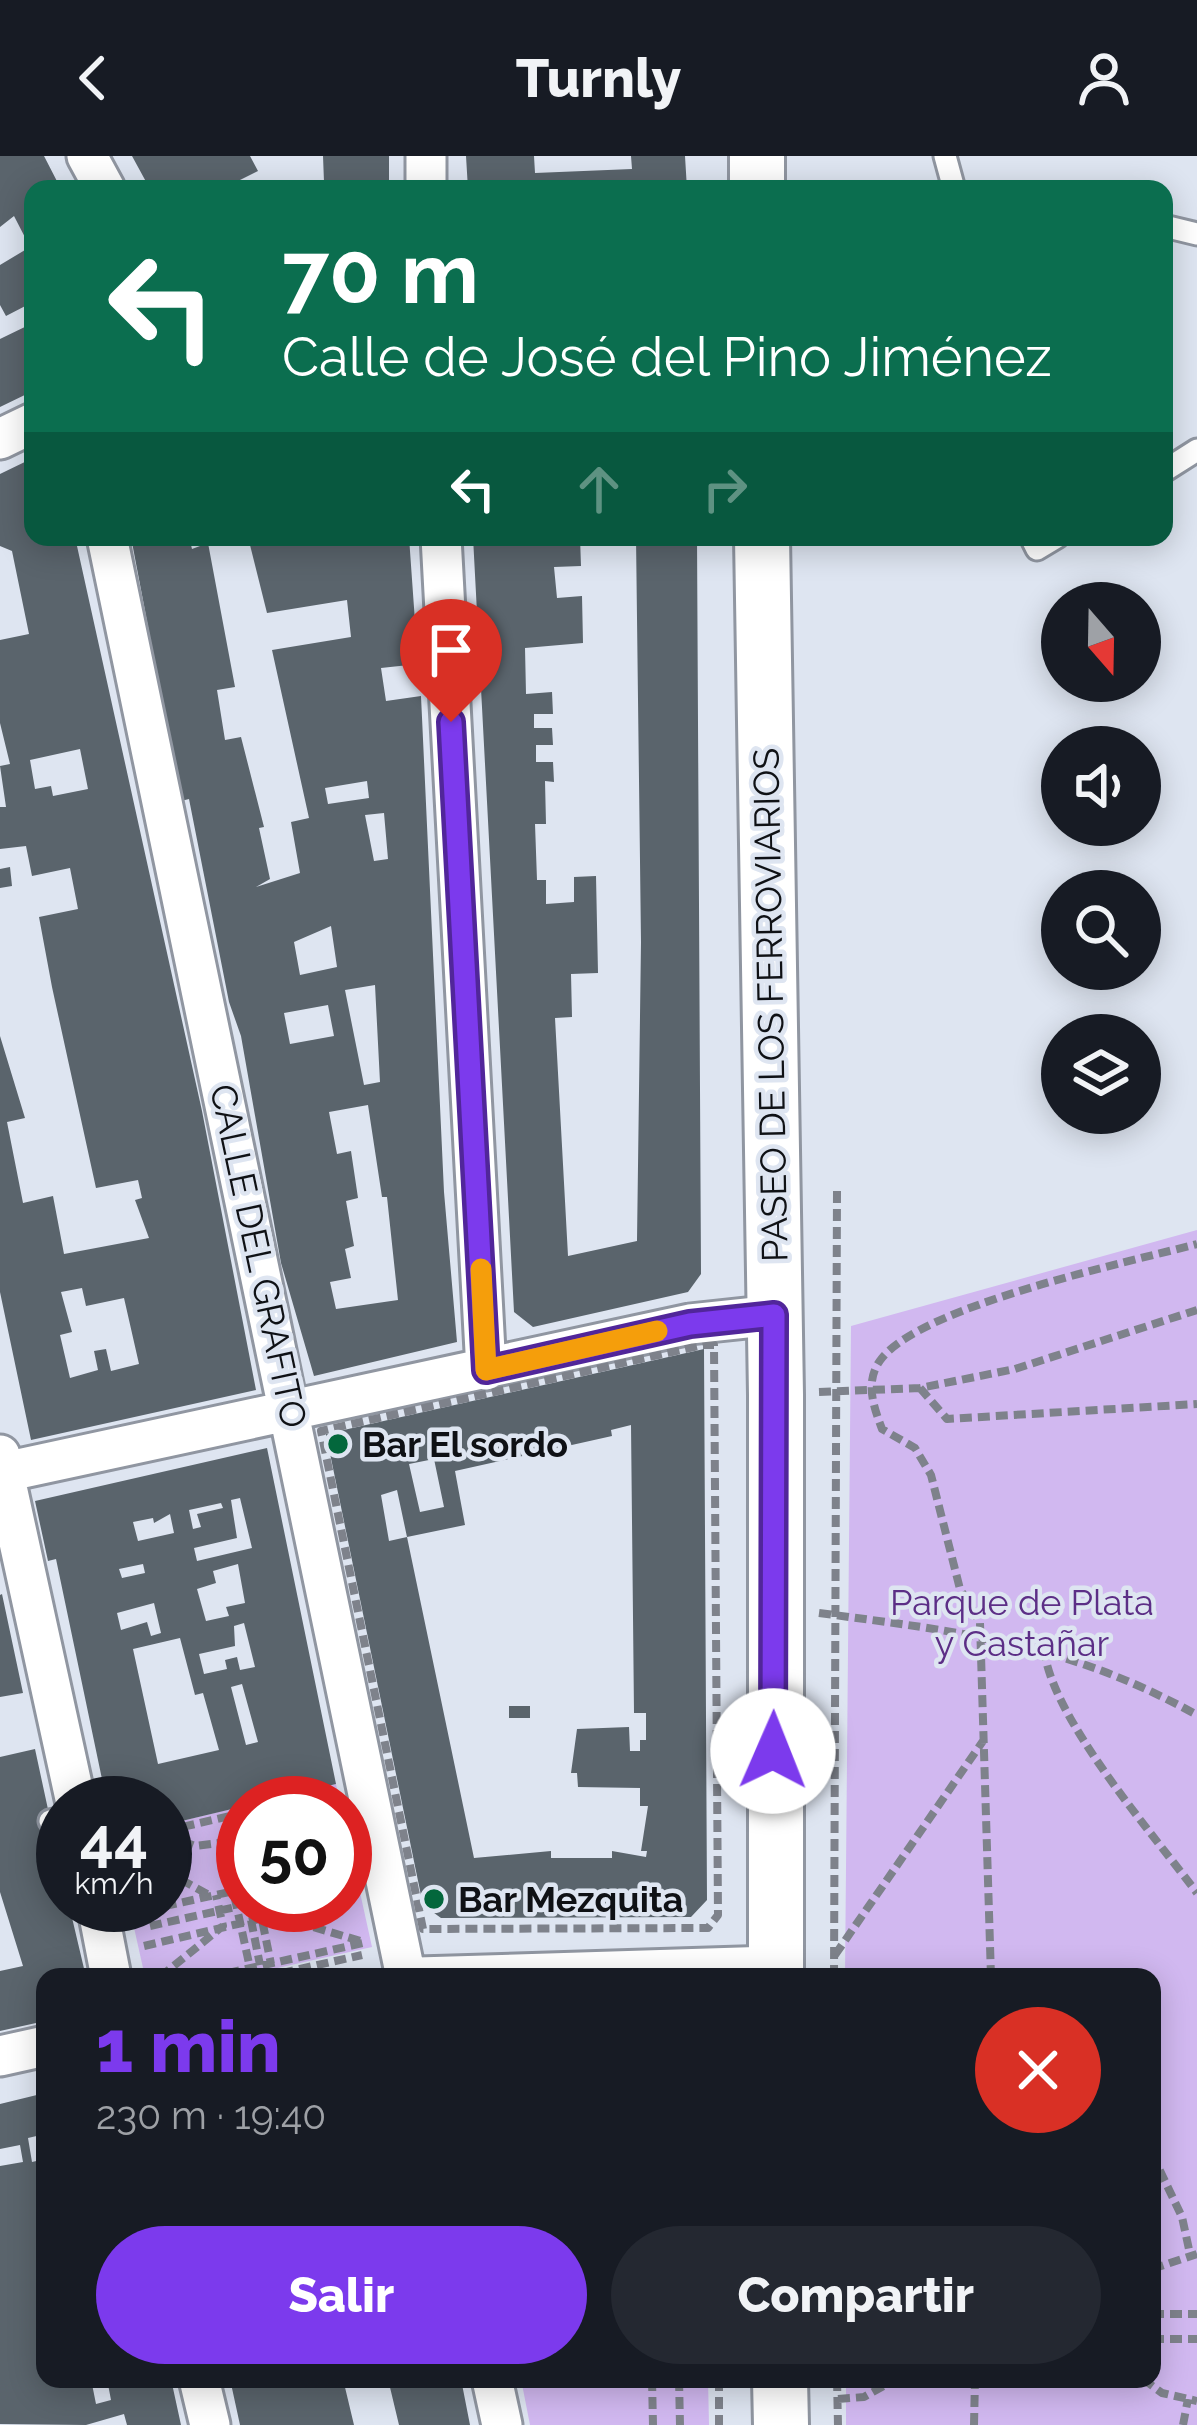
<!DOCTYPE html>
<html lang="es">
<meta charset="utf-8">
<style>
:root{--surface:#171b24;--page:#242831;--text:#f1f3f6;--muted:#9ea1a6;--accent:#7c3aed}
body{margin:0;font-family:Raleway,sans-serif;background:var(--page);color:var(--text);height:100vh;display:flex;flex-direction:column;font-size:45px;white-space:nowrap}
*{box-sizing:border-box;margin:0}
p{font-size:39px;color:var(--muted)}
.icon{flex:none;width:66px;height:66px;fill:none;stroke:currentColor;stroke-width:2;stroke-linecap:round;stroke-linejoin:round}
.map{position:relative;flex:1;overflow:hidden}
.panel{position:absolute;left:36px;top:1812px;width:1125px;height:420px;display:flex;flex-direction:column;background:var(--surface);border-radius:24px;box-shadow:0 6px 30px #0003}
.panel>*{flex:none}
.guide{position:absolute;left:24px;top:24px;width:1149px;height:366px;border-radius:24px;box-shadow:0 6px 30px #0003;background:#0b6e4f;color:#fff;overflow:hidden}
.needle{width:78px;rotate:160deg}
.controls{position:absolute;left:1041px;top:426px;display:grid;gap:24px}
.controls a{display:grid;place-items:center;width:120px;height:120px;border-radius:50%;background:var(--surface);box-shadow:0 6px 30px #0003;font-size:60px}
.speed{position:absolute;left:36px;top:1620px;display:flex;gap:24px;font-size:60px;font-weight:700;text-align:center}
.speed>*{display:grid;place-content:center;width:156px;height:156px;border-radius:50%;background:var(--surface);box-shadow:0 6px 30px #0003;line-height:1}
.speed small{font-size:30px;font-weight:400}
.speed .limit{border:18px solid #d22;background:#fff;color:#111}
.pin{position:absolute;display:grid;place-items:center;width:102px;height:102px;color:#fff;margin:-123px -51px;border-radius:50% 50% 50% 0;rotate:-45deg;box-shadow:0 0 12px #0007}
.pin .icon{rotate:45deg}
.me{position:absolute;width:132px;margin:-66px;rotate:1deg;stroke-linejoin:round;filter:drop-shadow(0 0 9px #0008)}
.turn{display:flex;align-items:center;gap:42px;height:252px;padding:0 60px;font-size:54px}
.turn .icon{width:156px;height:156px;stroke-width:2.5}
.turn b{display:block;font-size:84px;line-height:102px}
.lanes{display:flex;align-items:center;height:114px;padding:0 60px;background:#0003;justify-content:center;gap:60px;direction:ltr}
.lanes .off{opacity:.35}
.round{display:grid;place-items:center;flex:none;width:126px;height:126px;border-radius:63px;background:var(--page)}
.head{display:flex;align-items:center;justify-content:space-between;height:204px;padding:0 60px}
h1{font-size:72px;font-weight:800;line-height:90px;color:var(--accent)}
.action{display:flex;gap:24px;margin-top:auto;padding:24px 60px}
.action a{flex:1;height:138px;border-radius:72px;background:var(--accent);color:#fff;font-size:48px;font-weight:800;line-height:138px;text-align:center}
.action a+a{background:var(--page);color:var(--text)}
header{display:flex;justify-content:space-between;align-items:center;height:156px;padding:0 60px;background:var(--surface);font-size:54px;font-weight:800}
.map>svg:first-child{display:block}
.green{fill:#d1b8f0}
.building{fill:#5a646c;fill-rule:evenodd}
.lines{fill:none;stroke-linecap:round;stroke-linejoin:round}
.lane-casing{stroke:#9096a1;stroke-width:27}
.street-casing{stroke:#9096a1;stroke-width:45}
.secondary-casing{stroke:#9096a1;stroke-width:60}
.path{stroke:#7e828b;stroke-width:8;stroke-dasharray:12 6;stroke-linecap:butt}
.lane{stroke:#fff;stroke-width:21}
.street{stroke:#fff;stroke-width:39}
.secondary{stroke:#fff;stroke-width:54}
.route-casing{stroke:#51269a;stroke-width:30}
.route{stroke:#7c3aed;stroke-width:21}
.slow{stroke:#f59e0b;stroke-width:21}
.poi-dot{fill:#03673c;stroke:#dee5f1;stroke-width:4.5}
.labels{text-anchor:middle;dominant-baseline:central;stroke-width:9;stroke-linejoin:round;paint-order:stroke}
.street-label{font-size:36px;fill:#0f1115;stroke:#dee5f1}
.poi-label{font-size:36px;font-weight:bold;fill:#0f1115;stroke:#dee5f1;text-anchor:start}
.park-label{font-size:36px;fill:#5c2e86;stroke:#dee5f1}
</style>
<header><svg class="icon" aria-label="back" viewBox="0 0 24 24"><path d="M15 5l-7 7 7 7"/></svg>Turnly<svg class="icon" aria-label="person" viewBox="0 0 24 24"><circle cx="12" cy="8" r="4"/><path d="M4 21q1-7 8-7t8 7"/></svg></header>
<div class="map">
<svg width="1197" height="2269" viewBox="0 0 1197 2269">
<rect width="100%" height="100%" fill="#dee5f1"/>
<path class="green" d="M1197,1074v1195h-351v-46h306v-402h-307l6,-651z
M336,1628l4,19h-82z
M243,1650v99h102v-81l27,123 -135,30h-92l-16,-72h36v-80z
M521,2223h187l1,46h-179z"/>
<path class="building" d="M0,0h44l17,33h-28v113l-27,14 -6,-11v-40l30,-18 -16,-31 -14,11z
M132,0h118l8,15 -36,18h-72z
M323,0h66v33h-78l13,-7z
M466,0h68l1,17 97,-4 -1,-13h54l2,33h-219z
M33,167v68l-33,16v-68z
M33,302v79h42l127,574 54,279 -225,50 -31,-148v-256l25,82 -18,4 16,81 30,-7 11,58 85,-16 -14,-38 7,-2 -4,-18 -42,8 -44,-201 -13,-70 39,-8 -8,-41 -38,8 -6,-30 -26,3v-42h6l-6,-41 10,-2 -10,-41v-83l29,-6 -17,-83 -12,-5v-72zM80,593l8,40 -35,7 -2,-10 -16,3 -5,-29zM82,1132l4,18 38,-8 15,66 -28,7 -5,-22 -12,2 4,19 -28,8 -10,-43 12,-3 -11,-40z
M131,381h58l3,12 16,-6 27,144 -18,3 8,50 16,-3 23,90 -5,1 11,51 -14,8 44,-14 -9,-51 18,-4 -37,-168 79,-13 -4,-37 -80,13 -19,-76h161l9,127 -37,4 5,33 35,-5 23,496 13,150 -143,34 -33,-113 -40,-227 -12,-34 -40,-203 -8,2zM367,625l2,17 -41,6 -3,-16zM384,657l4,46 -14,2 -9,-46zM331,770l6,41 -37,8 -6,-33zM375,829l5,97 -16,3 -19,-95zM328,849l6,31 -44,8 -6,-31zM368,949l14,92h5l11,103 -62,9 -6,-27 21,-4 -6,-29 9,-3 -8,-45 12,-3 -7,-47 -14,3 -8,-42z
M473,381h107l1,29 -27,1 3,31 25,-2 1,47 -58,5 1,46 26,-2 1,22h-19v14h18l1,17h-17v17h17l1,20 -9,-1 1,43h-11l2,56h9v24l28,-2v-25l22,-1 2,97 -27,1 1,43 -17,1 13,238 69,-15 4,-299 -5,-405h61l4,737 -13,18 -155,35 -19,-15z
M10,711l2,19 -12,2v-19z
M704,1193l3,551 -16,17 -250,1 -18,-13 -97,-471zM631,1269l3,288h12v27h-6v11h-10l-1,-24 -52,2 -6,44h6l1,14 62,1v18h8l-7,45h6l-1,6 -34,-6v7h-61v-7l-77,7 -67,-321 -18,4 -8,-46 16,-5 10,47 58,-12 -10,-54 157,-35 -1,-6zM434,1303l10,48 -24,5 -11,-48z
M267,1292l69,336 -171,41v-22h-58l-51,-244 -8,2 -13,-60zM240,1342l12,50 -55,13 -3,-13 43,-10 -6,-38zM221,1347l2,5 -26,6 4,13 -8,2 -4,-19zM170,1358l4,19 -36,8 -5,-19 20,-4 1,5zM143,1408l2,9 -23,5 -3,-9zM238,1408l7,39 -19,4 3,9 -23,5 -9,-32 19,-6 -3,-12zM154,1447l7,30 -10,3 -4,-14 -26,8 -4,-17zM244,1467l11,44 -15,3 -3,-13 -12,3 2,9 -23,5 -5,-20 36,-8 -1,-20zM180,1482l15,57 8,-2 16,57 -61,14 -25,-115zM242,1528l16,58 -12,3 -15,-58z
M2,1438l21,99 -23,4v-102z
M509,1550h21v12h-21z
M35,1593l28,130v26h6l17,72h-41v44l-45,10v-60l23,-5 -23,-74v-135z
M45,1937v41l-17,4 4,24 13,-3v220h46l5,25 15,-4 -4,-21h64l10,46h-54l-3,-11 -38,11 -86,-1v-258l23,-4 -3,-17 -20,4v-45z
M230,2223h113l11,46h-114z
M388,2223h73l9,46h-71z"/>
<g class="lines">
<defs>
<path id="lane" d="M945,0l9,33
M1164,70l33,8
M1164,315l33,-21
M1031,381l6,12 20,-12
M50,1665l13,-3"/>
<path id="street" d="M87,0l18,33
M426,0v33
M0,283l33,-16
M107,381l299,1440
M441,381l45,833
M0,1299l76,348
M0,1317l690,-149 84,-9
M97,1749l14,72
M418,1821l358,-11
M0,1900l45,-10
M199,2223l11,46
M492,2223l10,46"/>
<path id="secondary" d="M757,0v33
M762,381l14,858v582
M780,2223l1,46"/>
</defs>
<use href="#lane" class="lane-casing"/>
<use href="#street" class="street-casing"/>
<use href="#secondary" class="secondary-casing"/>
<path class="path" d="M703,1189h11l4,570 -10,13 -285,1 -102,-498z
M920,1232l27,31 250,-15
M819,1236l101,-4 95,-19 182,-59
M819,1457c143,19 248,30 378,102
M1044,1492c6,69 110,187 153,245
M283,1647l47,-11
M165,1675l78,-18
M165,1679l30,11 48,-6
M234,1687l9,43
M223,1688l27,124
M165,1715l46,25
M259,1749l12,59
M269,1749l3,10 92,27
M147,1754l96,-21
M251,1764l9,45
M150,1770l86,-19
M144,1790l175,-41
M835,1799l148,-214
M160,1821l63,-51 -7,-31
M210,1821l153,-34
M264,1821l98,-22
M834,1821l3,-786
M991,1821l-11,-354 -20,-34 -29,-114 -16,-27 -33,-19c-9,-24 -18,-49 0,-71 43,-53 243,-95 315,-114
M1152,1998l30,63 8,37
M1152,2113l45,-15
M1152,2158h45
M1152,2183h45
M652,2223l1,46
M679,2223l1,46
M719,2223v46
M837,2223l1,46
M1143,2223l19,14 35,8
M838,2243l26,-2 32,-18
M974,2269l1,-46
M1183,2269l5,-26"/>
<use href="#lane" class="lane"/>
<use href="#street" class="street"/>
<use href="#secondary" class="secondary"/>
</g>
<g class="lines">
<defs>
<path id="route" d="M451,566l35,648 204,-46 84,-9 -1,436"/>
</defs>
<use href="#route" class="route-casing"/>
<use href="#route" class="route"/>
<path class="slow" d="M481,1113l5,101 171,-39"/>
</g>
<g class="poi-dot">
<circle cx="338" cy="1288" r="12"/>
<circle cx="434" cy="1743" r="12"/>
</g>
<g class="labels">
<g class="street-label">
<text transform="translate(770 849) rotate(-91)">PASEO DE LOS FERROVIARIOS</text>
<text transform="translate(259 1100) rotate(78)">CALLE DEL GRAFITO</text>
</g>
<g class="poi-label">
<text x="362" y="1288">Bar El sordo</text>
<text x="458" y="1743">Bar Mezquita</text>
</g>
<g class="park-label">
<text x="1022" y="1446">Parque de Plata<tspan x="1022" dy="41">y Castañar</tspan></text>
</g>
</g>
</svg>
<div class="controls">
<a><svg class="needle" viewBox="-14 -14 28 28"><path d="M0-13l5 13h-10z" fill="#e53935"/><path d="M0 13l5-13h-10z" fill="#9ea1a6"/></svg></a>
<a><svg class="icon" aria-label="sound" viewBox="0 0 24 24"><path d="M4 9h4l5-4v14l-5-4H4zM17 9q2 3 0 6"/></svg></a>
<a><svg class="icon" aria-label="search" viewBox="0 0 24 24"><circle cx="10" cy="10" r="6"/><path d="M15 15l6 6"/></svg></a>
<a><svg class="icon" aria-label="layers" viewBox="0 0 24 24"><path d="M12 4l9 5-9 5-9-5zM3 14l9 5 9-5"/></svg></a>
</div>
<div class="speed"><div>44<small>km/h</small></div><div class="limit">50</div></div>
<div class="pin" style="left:451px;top:566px;background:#d93025"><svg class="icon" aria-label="arrive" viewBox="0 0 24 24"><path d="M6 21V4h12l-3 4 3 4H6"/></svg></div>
<svg class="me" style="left:773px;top:1595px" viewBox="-20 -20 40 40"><circle r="19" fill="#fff"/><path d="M0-13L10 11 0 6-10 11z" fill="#7c3aed"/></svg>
<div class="guide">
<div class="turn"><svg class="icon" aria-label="left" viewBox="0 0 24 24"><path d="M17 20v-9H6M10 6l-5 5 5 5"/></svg><div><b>70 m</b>Calle de José del Pino Jiménez</div></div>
<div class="lanes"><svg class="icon" aria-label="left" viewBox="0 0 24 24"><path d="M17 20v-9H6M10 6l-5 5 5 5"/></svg><svg class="icon off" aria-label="ahead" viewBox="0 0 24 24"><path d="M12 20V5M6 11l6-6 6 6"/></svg><svg class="icon off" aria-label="right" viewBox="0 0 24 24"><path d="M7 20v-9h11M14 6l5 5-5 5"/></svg></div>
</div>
<section class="panel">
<div class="head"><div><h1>1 min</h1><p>230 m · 19:40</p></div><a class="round" style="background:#d93025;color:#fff"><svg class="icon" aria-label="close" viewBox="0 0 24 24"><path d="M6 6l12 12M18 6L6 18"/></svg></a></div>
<div class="action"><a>Salir</a><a>Compartir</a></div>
</section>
</div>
